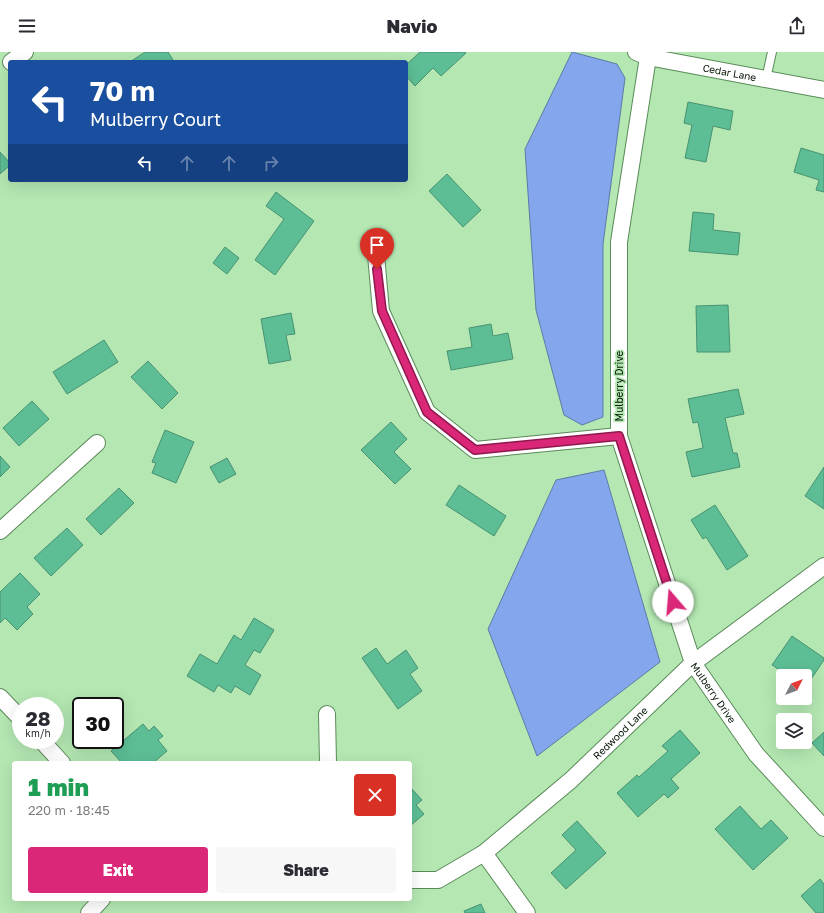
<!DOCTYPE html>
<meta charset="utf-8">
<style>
:root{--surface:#fff;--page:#f7f7f7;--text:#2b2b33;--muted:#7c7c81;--accent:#db2777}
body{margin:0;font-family:"Golos Text",sans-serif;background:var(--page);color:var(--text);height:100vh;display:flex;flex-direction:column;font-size:15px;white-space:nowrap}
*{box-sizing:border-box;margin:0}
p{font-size:13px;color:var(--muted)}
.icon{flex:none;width:22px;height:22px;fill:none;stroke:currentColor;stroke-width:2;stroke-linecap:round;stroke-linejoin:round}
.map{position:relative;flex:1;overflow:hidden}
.side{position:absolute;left:12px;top:709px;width:400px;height:140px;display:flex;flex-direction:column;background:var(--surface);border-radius:4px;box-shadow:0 4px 16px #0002}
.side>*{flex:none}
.guide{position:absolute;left:8px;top:8px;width:400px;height:122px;border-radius:4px;box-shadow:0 4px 16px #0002;background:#1a4fa0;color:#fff;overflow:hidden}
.needle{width:26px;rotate:48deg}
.tools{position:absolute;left:776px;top:617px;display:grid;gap:8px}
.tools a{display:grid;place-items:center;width:36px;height:36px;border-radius:4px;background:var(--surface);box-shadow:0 4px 16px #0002;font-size:20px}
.speed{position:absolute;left:12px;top:645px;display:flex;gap:8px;font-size:20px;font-weight:700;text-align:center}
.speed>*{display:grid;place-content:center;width:52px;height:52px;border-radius:50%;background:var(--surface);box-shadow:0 4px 16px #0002;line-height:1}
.speed small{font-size:10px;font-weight:400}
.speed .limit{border:2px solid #111;border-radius:6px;background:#fff;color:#111}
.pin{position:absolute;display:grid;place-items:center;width:34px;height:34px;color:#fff;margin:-41px -17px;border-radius:50% 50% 50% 0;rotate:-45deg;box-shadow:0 0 4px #0007}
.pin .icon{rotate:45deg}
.me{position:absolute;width:44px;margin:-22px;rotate:342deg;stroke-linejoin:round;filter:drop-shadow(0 0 3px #0008)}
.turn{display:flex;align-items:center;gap:14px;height:84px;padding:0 16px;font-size:18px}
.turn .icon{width:52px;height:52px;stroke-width:2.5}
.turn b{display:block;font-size:28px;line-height:34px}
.lanes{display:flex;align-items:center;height:38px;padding:0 16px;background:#0003;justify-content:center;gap:20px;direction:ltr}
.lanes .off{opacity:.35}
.round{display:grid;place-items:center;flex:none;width:42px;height:42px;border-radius:4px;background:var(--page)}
.summary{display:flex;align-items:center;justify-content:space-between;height:68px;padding:0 16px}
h1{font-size:24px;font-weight:800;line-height:30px;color:#1e9e55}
.primary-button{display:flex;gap:8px;margin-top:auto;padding:8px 16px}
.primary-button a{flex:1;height:46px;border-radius:4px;background:var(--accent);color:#fff;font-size:16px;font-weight:800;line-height:46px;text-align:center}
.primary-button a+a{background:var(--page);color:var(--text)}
header{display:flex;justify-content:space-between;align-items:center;height:52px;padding:0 16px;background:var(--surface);font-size:18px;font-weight:800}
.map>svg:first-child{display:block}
.water{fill:#83a6ec;stroke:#5d7aa6}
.building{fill:#5dbe95;stroke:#489272}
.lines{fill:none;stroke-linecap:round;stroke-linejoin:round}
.service-casing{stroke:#5a8a59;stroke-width:10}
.minor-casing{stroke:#5a8a59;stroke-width:18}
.service{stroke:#fff;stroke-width:8}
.minor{stroke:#fff;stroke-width:16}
.route-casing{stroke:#8e194d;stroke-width:10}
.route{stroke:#db2777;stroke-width:7}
.labels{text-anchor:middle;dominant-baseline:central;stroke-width:3.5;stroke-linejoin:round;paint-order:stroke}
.street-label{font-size:10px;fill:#041504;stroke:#b4e7b2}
</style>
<header><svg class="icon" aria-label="menu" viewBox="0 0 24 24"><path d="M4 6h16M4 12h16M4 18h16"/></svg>Navio<svg class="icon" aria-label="share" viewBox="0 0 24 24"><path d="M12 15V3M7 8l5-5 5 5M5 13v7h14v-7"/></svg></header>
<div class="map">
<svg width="824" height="861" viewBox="0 0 824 861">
<rect width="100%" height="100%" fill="#b4e7b2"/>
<path class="water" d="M572,0l45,12 8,14 -22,166v173l-21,8 -18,-10 -28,-105 -11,-161z
M604,418l56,192 -123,94 -49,-127 68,-149z"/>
<path class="building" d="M145,0h23l5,8 -3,2h-40z
M420,0h45l1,1 -25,23 -8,-8 -18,18 -9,-10v-11z
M688,50l45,9 -3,19 -17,-4 -7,36 -21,-4 7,-33 -8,-2z
M801,96l23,7v37l-8,-2 3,-10 -25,-8z
M0,100l10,11v2l-10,9z
M447,122l34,36 -18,17 -34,-36z
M276,140l38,29 -39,54 -20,-15 29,-41 -18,-13z
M693,160l21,2 -1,16 27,3 -2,22 -49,-4z
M225,195l14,11 -12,16 -14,-11z
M728,253l2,47h-33l-1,-46z
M291,261l4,21 -9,1 5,25 -22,4 -8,-45z
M491,272l2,12 15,-3 5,26 -62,11 -4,-19 25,-4 -3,-19z
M104,288l14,22 -51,32 -14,-22z
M148,309l30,32 -16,16 -31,-32z
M738,337l6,25 -19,4 8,35h4l3,14 -48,10 -6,-25 17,-4 -5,-26 -5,1 -5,-24z
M32,349l17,18 -30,27 -16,-18z
M391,370l16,17 -13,13 17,17 -16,15 -34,-34z
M165,378l29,12 -18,41 -24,-10 4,-10 -4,-1z
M0,404l10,11 -10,10z
M227,406l9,16 -17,9 -9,-16z
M824,415v42l-19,-13z
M459,433l47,31 -12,20 -48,-31z
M119,436l15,15 -33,32 -15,-16z
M715,453l33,51 -21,14 -21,-33 -3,2 -12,-19z
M67,476l16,17 -32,31 -17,-18z
M20,521l20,21 -13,13 6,7 -16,16 -12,-12 -5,5v-31z
M254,566l20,12 -14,23 -6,-3 -9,15 16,10 -11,20 -15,-9 -4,7 -13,-8 -4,7 -27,-16 13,-22 17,10 17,-29 7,5z
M792,584l32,22v2l-19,28v-12h-16l-17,-11z
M376,596l11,16 19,-14 12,18 -8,6 12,17 -24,18 -36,-51z
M783,632v14h15l-5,7 -17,-11z
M143,672l6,7 5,-5 9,10 -5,4 9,11 -14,12h-31l-11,-12z
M680,678l20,23 -29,26 8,9 -11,10 -4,-4 -26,23 -21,-24 20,-18 2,2 29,-26 -6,-5z
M824,680v24l-12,-13z
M410,735l12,13 -6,5 8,9 -14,12z
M740,754l21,23 10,-9 17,18 -35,32 -38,-41z
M577,769l29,32 -40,36 -15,-16 25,-23 -14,-15z
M820,827l4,5v29h-8l-15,-17z
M481,852l4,9h-20l-1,-2z"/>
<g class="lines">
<defs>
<path id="service" d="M766,27l6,-27"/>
<g id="minor">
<path id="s1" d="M636,0l12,5 176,33"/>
<path id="s2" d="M648,5l-29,185v194l74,227 63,91 68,74"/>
<path d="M11,10l14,-10"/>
<path d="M376,203l5,56 46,101 48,38 144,-14"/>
<path d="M0,479l97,-88"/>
<path d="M0,645l21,22"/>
<path d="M327,662l1,49"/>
<path d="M41,688l21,23"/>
<path d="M484,801l43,60"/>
<path id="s3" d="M410,828h28l46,-27 87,-73 122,-117 131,-97"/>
<path d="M89,861l13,-14"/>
</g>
</defs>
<use href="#service" class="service-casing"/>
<use href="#minor" class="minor-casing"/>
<use href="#service" class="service"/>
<use href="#minor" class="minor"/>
</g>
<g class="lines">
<defs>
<path id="route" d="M377,217l5,42 45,101 48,38 144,-14 54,166"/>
</defs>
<use href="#route" class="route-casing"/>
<use href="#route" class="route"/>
</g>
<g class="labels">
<g class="street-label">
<text stroke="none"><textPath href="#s1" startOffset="96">Cedar Lane</textPath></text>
<text transform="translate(619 334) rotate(-90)">Mulberry Drive</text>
<text stroke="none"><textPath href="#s2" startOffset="656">Mulberry Drive</textPath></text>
<text stroke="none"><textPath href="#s3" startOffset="263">Redwood Lane</textPath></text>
</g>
</g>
</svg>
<div class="tools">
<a><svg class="needle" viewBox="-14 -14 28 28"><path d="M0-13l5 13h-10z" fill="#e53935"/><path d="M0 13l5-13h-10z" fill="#7c7c81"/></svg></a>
<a><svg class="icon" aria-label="layers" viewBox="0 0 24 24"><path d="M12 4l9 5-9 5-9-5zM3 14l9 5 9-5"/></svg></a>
</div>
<div class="speed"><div>28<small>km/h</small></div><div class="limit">30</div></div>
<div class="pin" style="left:377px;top:217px;background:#d93025"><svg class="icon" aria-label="arrive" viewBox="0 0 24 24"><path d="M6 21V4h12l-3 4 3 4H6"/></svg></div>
<svg class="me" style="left:673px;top:550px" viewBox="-20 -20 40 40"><circle r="19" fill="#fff"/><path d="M0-13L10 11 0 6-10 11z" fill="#db2777"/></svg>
<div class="guide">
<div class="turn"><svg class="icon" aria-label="left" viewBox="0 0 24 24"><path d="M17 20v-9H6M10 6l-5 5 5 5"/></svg><div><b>70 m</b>Mulberry Court</div></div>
<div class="lanes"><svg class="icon" aria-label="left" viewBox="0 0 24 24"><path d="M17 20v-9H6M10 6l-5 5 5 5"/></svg><svg class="icon off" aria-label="ahead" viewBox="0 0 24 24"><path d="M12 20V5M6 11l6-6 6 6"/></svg><svg class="icon off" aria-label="ahead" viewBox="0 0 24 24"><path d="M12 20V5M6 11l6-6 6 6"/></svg><svg class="icon off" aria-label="right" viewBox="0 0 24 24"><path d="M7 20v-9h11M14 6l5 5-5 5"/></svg></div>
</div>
<section class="side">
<div class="summary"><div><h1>1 min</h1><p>220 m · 18:45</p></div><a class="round" style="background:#d93025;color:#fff"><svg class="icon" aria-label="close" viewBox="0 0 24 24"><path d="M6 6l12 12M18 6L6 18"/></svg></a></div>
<div class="primary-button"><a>Exit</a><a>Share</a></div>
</section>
</div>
